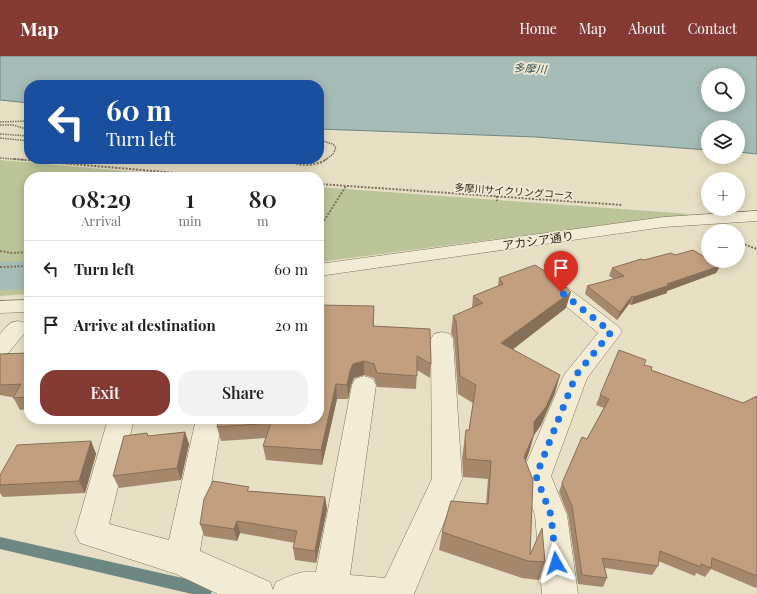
<!DOCTYPE html>
<meta charset="utf-8">
<style>
:root{--surface:#fff;--page:#f2f2f2;--text:#202124;--muted:#757577;--line:#e0e0e0;--accent:#863a34}
body{margin:0;font-family:"Playfair Display","Noto Sans JP",serif;background:var(--page);color:var(--text);height:100vh;display:flex;flex-direction:column;font-size:15px;white-space:nowrap}
*{box-sizing:border-box;margin:0}
p{font-size:13px;color:var(--muted)}
.icon{flex:none;width:22px;height:22px;fill:none;stroke:currentColor;stroke-width:2;stroke-linecap:round;stroke-linejoin:round}
.map{position:relative;flex:1;overflow:hidden}
.side{position:absolute;left:24px;top:116px;width:300px;height:252px;display:flex;flex-direction:column;background:var(--surface);border-radius:16px;box-shadow:0 2px 10px #0003}
.side>*{flex:none}
.hud{position:absolute;left:24px;top:24px;width:300px;height:84px;border-radius:16px;box-shadow:0 2px 10px #0003;background:#1a4fa0;color:#fff;overflow:hidden}
.fabs{position:absolute;left:701px;top:12px;display:grid;gap:8px}
.fabs a{display:grid;place-items:center;width:44px;height:44px;border-radius:50%;background:var(--surface);box-shadow:0 2px 10px #0003;font-size:20px}
.pin{position:absolute;display:grid;place-items:center;width:34px;height:34px;color:#fff;margin:-41px -17px;border-radius:50% 50% 50% 0;rotate:-45deg;box-shadow:0 0 4px #0007}
.pin .icon{rotate:45deg}
.me{position:absolute;width:44px;margin:-22px;rotate:354deg;stroke-linejoin:round;filter:drop-shadow(0 0 3px #0008)}
.turn{display:flex;align-items:center;gap:14px;height:84px;padding:0 16px;font-size:18px}
.turn .icon{width:52px;height:52px;stroke-width:2.5}
.turn b{display:block;font-size:28px;line-height:34px}
.eta{display:flex;justify-content:space-evenly;align-items:center;height:68px;text-align:center}
.eta b{font-size:24px;font-weight:600;line-height:28px}
.action{display:flex;gap:8px;margin-top:auto;padding:8px 16px}
.action a{flex:1;height:46px;border-radius:16px;background:var(--accent);color:#fff;font-size:16px;font-weight:600;line-height:46px;text-align:center}
.action a+a{background:var(--page);color:var(--text)}
ul{padding:0;list-style:none}
li{display:flex;align-items:center;gap:12px;height:56px;padding:0 16px;border-top:1px solid var(--line)}
li div{flex:1}
li b{display:block;font-size:15px}
li em{font-style:normal}
header{display:flex;align-items:center;gap:24px;box-sizing:border-box;height:56px;padding:0 20px;background:var(--accent);color:#fff}
header strong{font-size:19px}
nav{display:flex;gap:22px;margin-inline-start:auto;font-size:14px}
.map>svg:first-child{display:block}
.green{fill:#bbc499}
.water{fill:#a4bbb6;stroke:#6d8783;fill-rule:evenodd}
.lines{fill:none;stroke-linecap:round;stroke-linejoin:round}
.stream{fill:#6d8783;fill-rule:evenodd}
.river{fill:#a4bbb6;fill-rule:evenodd}
.minor-casing{stroke:#7f715c;stroke-width:1}
.path-far1{stroke:#7f715c;stroke-width:1.5;stroke-dasharray:1.5 1;stroke-linecap:butt}
.path{stroke:#7f715c;stroke-width:2;stroke-dasharray:2 1.5;stroke-linecap:butt}
.minor{fill:#f3ecd5;fill-rule:evenodd}
.wall{fill:#a5886c}
.shaded-wall{fill:#866f58}
.building{fill:#c09e7e;stroke:#866f58}
.route{stroke:#1a73e8;stroke-width:7;stroke-dasharray:0 12.6}
.labels{text-anchor:middle;dominant-baseline:central;stroke-width:3.5;stroke-linejoin:round;paint-order:stroke}
.far-street-label{font-size:10px;fill:#31291e;stroke:#f0e9d1}
.far-water-label{font-size:11px;font-style:italic;fill:#2f4e4f;stroke:#f0e9d1}
.street-label{font-size:12px;fill:#31291e;stroke:#f0e9d1}
</style>
<header>
<strong>Map</strong>
<nav><a>Home</a><a>Map</a><a>About</a><a>Contact</a></nav>
</header>
<div class="map">
<svg width="757" height="538" viewBox="0 0 757 538">
<rect width="100%" height="100%" fill="#e7dfc3"/>
<path class="green" d="M0,104l192,17h-163v117l-29,2z
M319,131l371,27 -371,48z"/>
<path class="water" d="M0,0h757v98l-19,-2v-25h-30v23l-172,-13 -217,-8v-44h-290v18l-29,-3zM708,19h30v30h-30z"/>
<g class="lines">
<path class="stream" d="M0,481l205,46 5,2 2,5 -1,4h-19l-192,-45z"/>
<path class="river" d="M29,205v28l-29,1v-28z"/>
<defs>
<path id="minor" d="M757,155v10l-93,6 -345,49v-12l345,-47z
M561,230l7,2 51,39 3,5 -35,46 -36,98 16,39 11,79h-36l-7,-79 -14,-39 43,-101 34,-42 -44,-37 -3,-4 3,-4z
M29,244v12l-29,1v-12z
M18,265l8,2 3,5 -21,25 -8,2v-21l10,-11z
M442,276l8,2 3,5 9,140 -48,115h-196l-42,-20 -96,-31 -5,-10 33,-114h26l-25,105 60,16 27,-121h26l-22,132 70,31 3,8 3,-8c14,-6 25,-12 40,-10l36,-187 3,-6 9,-3 9,3 3,6 -26,190 35,3 47,-99 -1,-140 3,-5z"/>
</defs>
<use href="#minor" class="minor-casing"/>
<path class="path-far1" d="M0,66l29,-1
M0,69h13l16,5
M0,78l29,2
M0,82l29,3
M319,84l14,4 3,4 -3,6 -8,6
M0,102l26,2
M278,103l4,1"/>
<path class="path" d="M14,103l209,18
M279,103c16,5 32,10 48,0
M319,128l303,21
M497,140v5
M319,169l3,-1 24,-38
M738,186l19,7
M0,195l12,2 17,-1
M0,211l29,-1"/>
<use href="#minor" class="minor"/>
</g>
<path class="wall" d="M675,199l45,11 -4,7 -49,18v2l-36,12 -2,-1 -12,16 -32,-26 2,-8 27,-7 -5,-3 3,-8 32,-8z
M499,222l67,30 -54,41 43,44 -14,32 -7,10 -5,17 -3,9 4,94 15,7 -6,18 -17,-2 -83,-28 3,-18 44,-28 2,-25 -25,-2 -1,-19 4,-28h3l4,-27 -15,-9 -4,-55 -3,-6 2,-17 19,-8 1,-12 25,-10z
M319,249l55,14v7l57,38 -1,14 -13,-8 -1,19 -39,-2 -3,-9 -10,-3 -10,3 -3,7 -3,14h-11l-15,66 -56,-5 -3,-14 3,-8 -45,3 -4,-14z
M29,297v56l-9,1 -7,-13h-2l-11,-2v-41z
M644,309l7,5 92,33 14,-7v190l-1,2 -45,-19 -6,8 -9,-4 -1,3 -37,-15v5l-6,9 -47,-7 2,10 -4,9 -25,-3 -10,-69 -9,-23 3,-9 25,-44 17,-31 -8,-3 4,-10z
M185,376l4,12 -8,36 -62,8 -6,-12z
M91,385l5,13 -11,39 -82,4 -3,-4v-18z
M250,435l75,6 2,12 -11,54 -21,-3 -2,-12 2,-5 -55,-10 -3,8 -33,-5 -4,-12z"/>
<path class="shaded-wall" d="M720,210l-4,7 -49,18v2l-36,12 3,-8 33,-13z
M571,236l-5,16 -68,53 3,-18z
M632,240l-3,8 -12,16 3,-8z
M364,305v14l-10,3 -3,7 -3,14 -1,-14 3,-14 3,-7z
M560,319l-5,18 -14,32 -7,10 -5,17 -9,23 4,-18 10,-35z
M336,328l1,15 -15,66 -1,-15z
M185,376l4,12 -8,36 -4,-12z
M91,385l5,13 -11,39 -6,-12z
M325,441l2,12 -11,54 -1,-12z
M237,465l3,12 -3,8 -3,-12z"/>
<path class="building" d="M693,194l15,9v2h3l9,5 -53,18 3,1 -36,12 -2,-1 -12,16 -33,-26 37,-10 -12,-8 29,-9 3,1 27,-7 4,2z
M535,209l19,12 17,15 -70,51 59,32 -14,32 -12,15v12l-10,23 9,23 -3,75 12,-27 3,34 -17,-1 -86,-29 9,-31 37,3 3,-43 -25,-2 -1,-20 1,-9h3l7,-45 -16,-9 -4,-55 -3,-5 30,-13 -10,-7 30,-12 -4,-6z
M319,249l55,1 -1,20 57,3 1,35 -14,-8v20l-40,-3 -3,-9 -10,-3 -11,3 -3,7 -3,14 -11,-1 -15,66 -58,-4 8,-23 -54,4 2,-8h100z
M619,294l27,10 -2,5 8,2 -1,3 92,33 14,-7v180l-45,-18 -1,10 -10,-4v3l-41,-16 -2,15 -56,-8 5,20 -25,-3 -10,-69 -10,-23 20,-46 5,2 22,-40 -9,-4z
M29,297v44l-16,1 8,-14 -17,1 -4,-1v-30z
M185,376l-8,36 -64,8 11,-40 23,-3 1,3z
M91,385l-12,40 -79,4v-10l17,-30z
M213,425l36,6 -2,4 78,6 -10,54 -22,-3 4,-17 -60,-10 -3,8 -34,-5 4,-25z"/>
<g class="lines">
<path class="route" d="M556,507l-5,-48 -15,-39 40,-101 35,-43 -50,-40"/>
</g>
<g class="labels">
<g class="far-street-label">
<text transform="translate(514 135) rotate(4)">多摩川サイクリングコース</text>
</g>
<g class="far-water-label">
<text transform="translate(530 12) rotate(4)">多摩川</text>
</g>
<g class="street-label">
<text transform="translate(538 184) rotate(-8)">アカシア通り</text>
</g>
</g>
</svg>
<div class="fabs">
<a><svg class="icon" aria-label="search" viewBox="0 0 24 24"><circle cx="10" cy="10" r="6"/><path d="M15 15l6 6"/></svg></a>
<a><svg class="icon" aria-label="layers" viewBox="0 0 24 24"><path d="M12 4l9 5-9 5-9-5zM3 14l9 5 9-5"/></svg></a>
<a>+</a>
<a>−</a>
</div>
<div class="pin" style="left:561px;top:236px;background:#d93025"><svg class="icon" aria-label="arrive" viewBox="0 0 24 24"><path d="M6 21V4h12l-3 4 3 4H6"/></svg></div>
<svg class="me" style="left:556px;top:507px" viewBox="-20 -20 40 40"><path d="M0-17L14 15 0 8-14 15z" fill="#1a73e8" stroke="#fff" stroke-width="4"/></svg>
<div class="hud">
<div class="turn"><svg class="icon" aria-label="left" viewBox="0 0 24 24"><path d="M17 20v-9H6M10 6l-5 5 5 5"/></svg><div><b>60 m</b>Turn left</div></div>
</div>
<section class="side">
<div class="eta">
<div><b>08:29</b><p>Arrival</p></div>
<div><b>1</b><p>min</p></div>
<div><b>80</b><p>m</p></div>
</div>
<ul>
<li><svg class="icon" aria-label="left" viewBox="0 0 24 24"><path d="M17 20v-9H6M10 6l-5 5 5 5"/></svg><div><b>Turn left</b></div><em>60 m</em></li>
<li><svg class="icon" aria-label="arrive" viewBox="0 0 24 24"><path d="M6 21V4h12l-3 4 3 4H6"/></svg><div><b>Arrive at destination</b></div><em>20 m</em></li>
</ul>
<div class="action"><a>Exit</a><a>Share</a></div>
</section>
</div>
